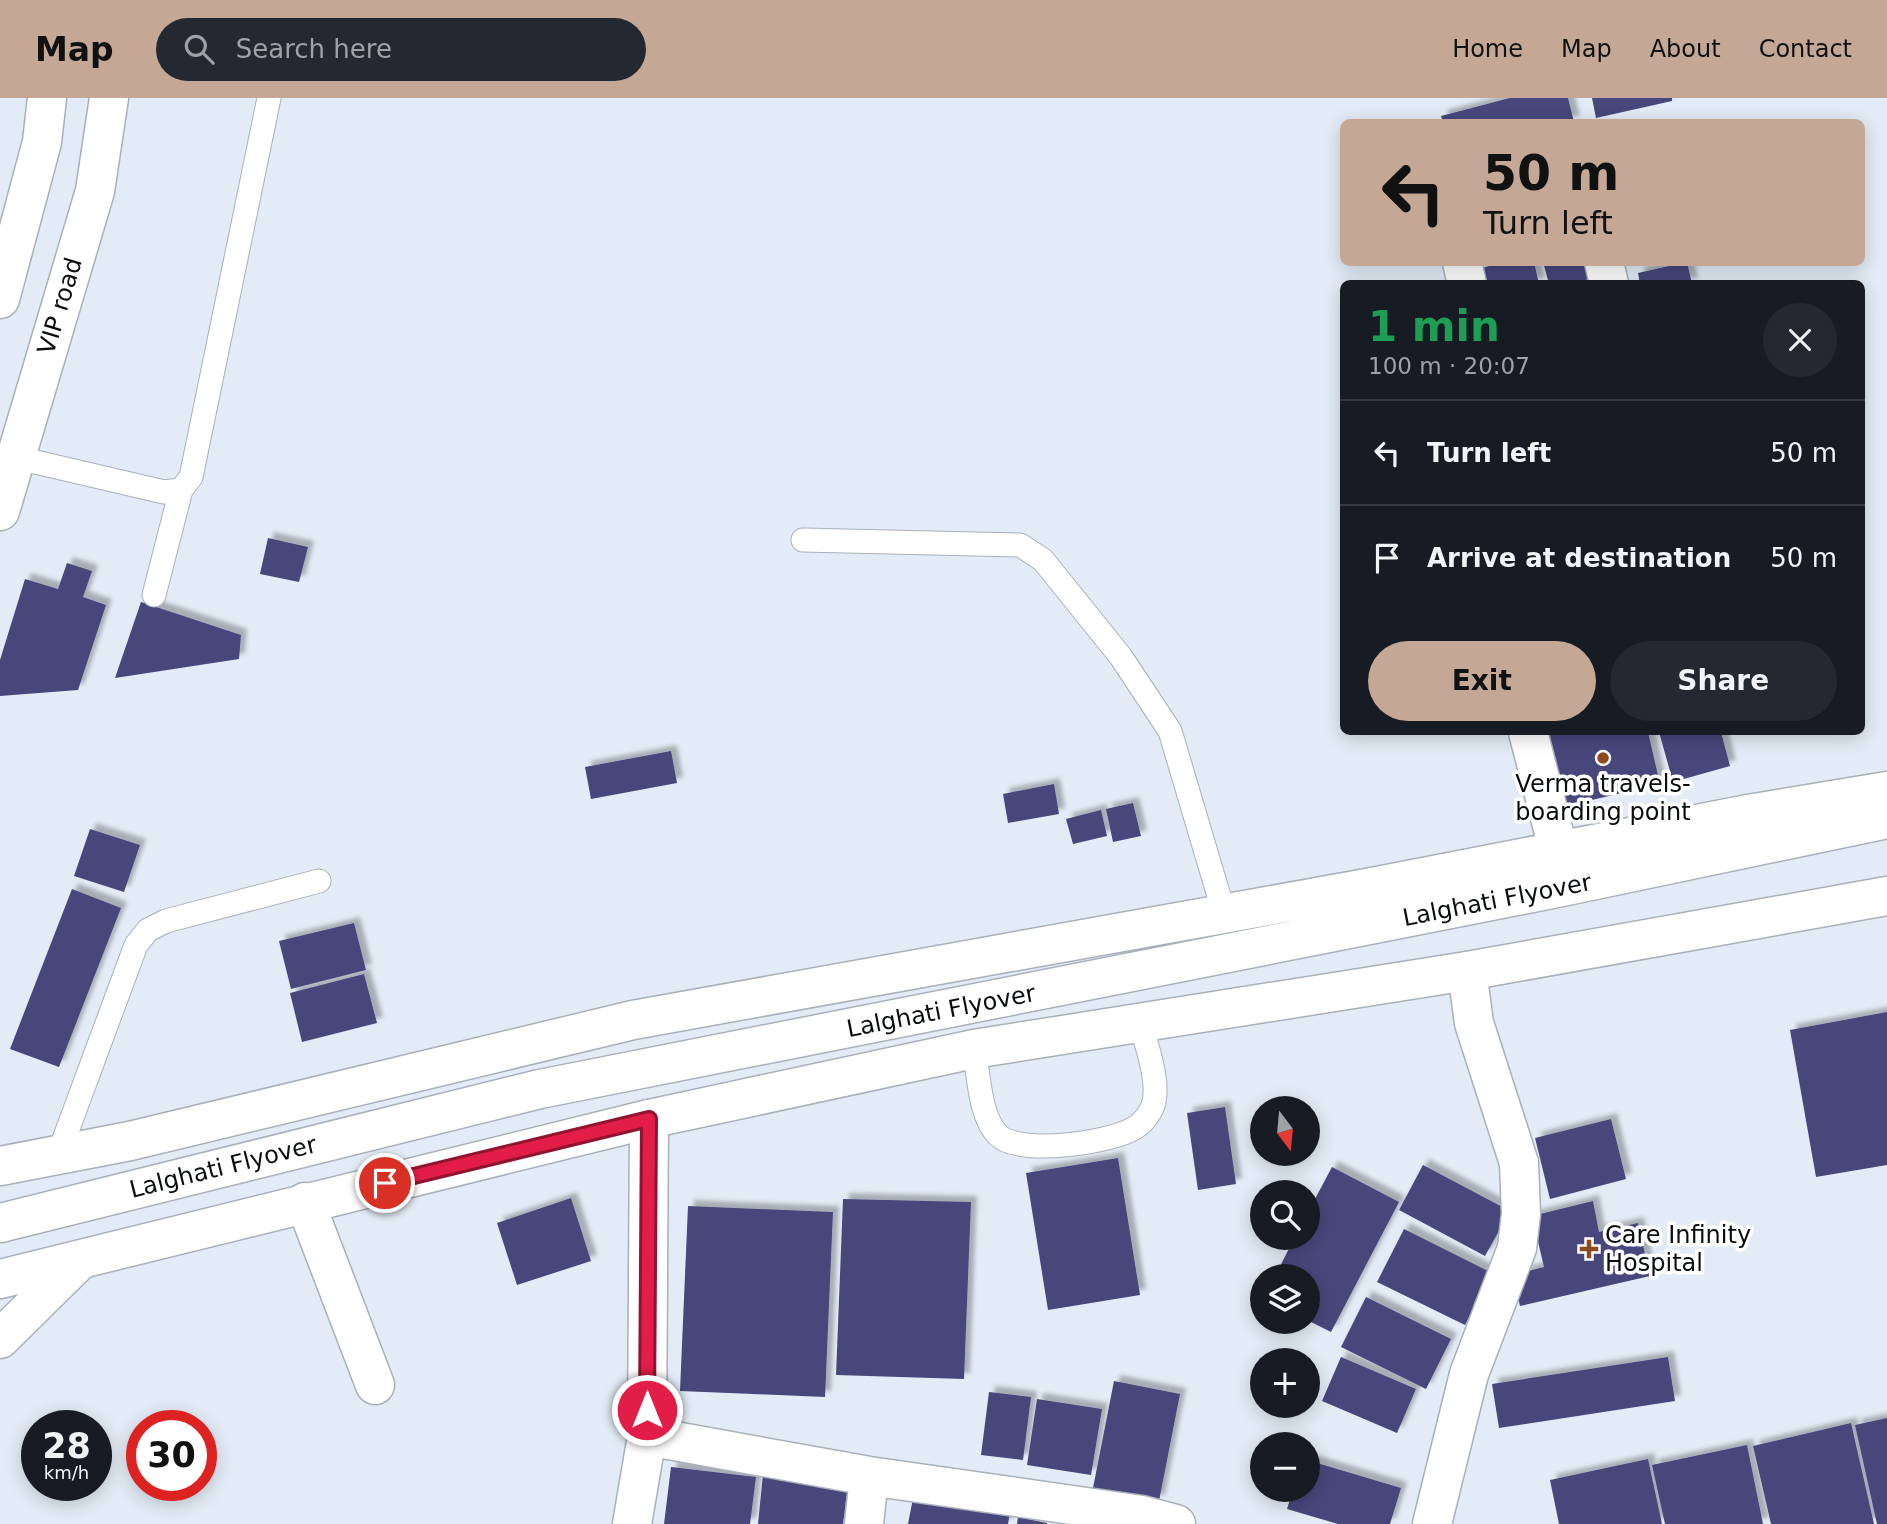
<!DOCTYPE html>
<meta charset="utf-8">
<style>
:root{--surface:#171b24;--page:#242831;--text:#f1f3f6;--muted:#9ea1a6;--line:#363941;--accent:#c4a794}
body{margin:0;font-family:"DejaVu Sans",sans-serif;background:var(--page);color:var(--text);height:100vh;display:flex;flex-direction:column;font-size:26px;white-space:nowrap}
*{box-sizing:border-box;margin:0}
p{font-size:23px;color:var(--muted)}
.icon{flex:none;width:38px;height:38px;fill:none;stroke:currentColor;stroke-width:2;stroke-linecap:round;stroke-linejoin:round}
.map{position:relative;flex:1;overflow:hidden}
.details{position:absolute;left:1340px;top:182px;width:525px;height:455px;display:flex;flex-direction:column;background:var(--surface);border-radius:10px;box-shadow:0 4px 18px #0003}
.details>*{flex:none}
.guide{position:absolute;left:1340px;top:21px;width:525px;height:147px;border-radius:10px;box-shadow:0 4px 18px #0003;background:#c4a794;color:#111;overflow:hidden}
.needle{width:46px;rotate:164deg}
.buttons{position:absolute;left:1250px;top:998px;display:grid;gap:14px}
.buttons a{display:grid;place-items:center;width:70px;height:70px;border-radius:50%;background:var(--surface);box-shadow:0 4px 18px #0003;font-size:35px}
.speed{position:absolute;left:21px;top:1312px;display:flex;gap:14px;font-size:35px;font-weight:700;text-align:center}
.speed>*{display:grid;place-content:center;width:91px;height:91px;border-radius:50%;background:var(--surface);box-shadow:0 4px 18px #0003;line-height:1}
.speed small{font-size:18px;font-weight:400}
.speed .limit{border:10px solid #d22;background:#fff;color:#111}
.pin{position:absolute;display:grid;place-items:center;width:60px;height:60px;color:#fff;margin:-30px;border:4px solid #fff;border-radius:50%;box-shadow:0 2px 7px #0007}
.me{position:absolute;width:77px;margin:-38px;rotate:0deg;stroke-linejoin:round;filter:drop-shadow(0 0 5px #0008)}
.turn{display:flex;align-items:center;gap:24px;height:147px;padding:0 28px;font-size:32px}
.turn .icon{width:91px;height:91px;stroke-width:2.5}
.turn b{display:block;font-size:49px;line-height:60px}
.round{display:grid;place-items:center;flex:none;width:74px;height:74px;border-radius:37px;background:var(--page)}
.overview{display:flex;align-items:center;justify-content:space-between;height:119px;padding:0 28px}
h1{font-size:42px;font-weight:700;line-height:52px;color:#1e9e55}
.action{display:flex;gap:14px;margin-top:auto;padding:14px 28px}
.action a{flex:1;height:80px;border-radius:42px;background:var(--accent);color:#111;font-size:28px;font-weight:700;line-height:80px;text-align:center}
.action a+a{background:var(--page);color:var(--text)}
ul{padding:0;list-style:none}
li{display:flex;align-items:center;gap:21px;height:105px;padding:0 28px;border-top:2px solid var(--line)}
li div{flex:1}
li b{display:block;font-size:26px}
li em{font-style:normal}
header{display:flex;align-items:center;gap:42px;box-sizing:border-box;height:98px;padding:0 35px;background:var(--accent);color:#111}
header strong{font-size:33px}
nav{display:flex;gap:38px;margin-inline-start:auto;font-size:24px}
.search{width:490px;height:63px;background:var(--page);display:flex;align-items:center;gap:18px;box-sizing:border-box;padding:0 24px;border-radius:38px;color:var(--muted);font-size:26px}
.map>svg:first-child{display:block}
.building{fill:#47477b;filter:url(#shadow)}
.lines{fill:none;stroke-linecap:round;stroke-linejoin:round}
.lane-casing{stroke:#a8b0ba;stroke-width:25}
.street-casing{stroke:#a8b0ba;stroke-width:41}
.primary-casing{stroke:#a8b0ba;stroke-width:41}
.lane{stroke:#fff;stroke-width:23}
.street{stroke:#fff;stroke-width:38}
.primary{stroke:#fff;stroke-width:38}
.route-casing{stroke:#92132f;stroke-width:18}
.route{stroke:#e11d48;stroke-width:12}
.poi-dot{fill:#8e4b1c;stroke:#fff;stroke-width:2.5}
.labels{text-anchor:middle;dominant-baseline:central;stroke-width:7;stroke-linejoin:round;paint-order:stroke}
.street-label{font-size:24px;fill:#0a0d10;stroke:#fff}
.poi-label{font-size:24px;fill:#0a0d10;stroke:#fff}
</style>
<header>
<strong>Map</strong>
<div class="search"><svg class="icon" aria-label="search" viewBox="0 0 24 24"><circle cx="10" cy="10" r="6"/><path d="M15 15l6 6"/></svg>Search here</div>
<nav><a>Home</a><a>Map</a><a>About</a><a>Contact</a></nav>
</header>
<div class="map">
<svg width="1887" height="1426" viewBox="0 0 1887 1426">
<defs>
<filter id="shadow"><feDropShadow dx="6" dy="-6" stdDeviation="2" flood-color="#0004"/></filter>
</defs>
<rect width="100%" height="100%" fill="#e3ecf6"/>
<path class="building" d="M1510,0h58l6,24h-131l-2,-6z
M1592,0h80v3l-76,17z
M1503,164h31l5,22h-56l-4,-15z
M1543,164h44l5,16 -20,6h-23z
M1687,164l5,22h-52l-2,-11z
M268,440l40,9 -9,35 -39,-8z
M67,465l25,8 -9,26 23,8 -28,85 -78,6v-36l25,-81 33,10z
M141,504l100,33 -2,24 -124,19z
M1547,634h101l12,52 -98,23z
M1659,634h62l9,34 -57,16z
M671,653l6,32 -86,16 -6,-32z
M1054,686l5,30 -51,9 -5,-29z
M1133,705l8,33 -28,6 -7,-33z
M1101,712l6,26 -34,8 -7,-25z
M90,731l50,16 -16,47 -50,-16z
M72,791l49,19 -62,159 -49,-18z
M354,825l12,47 -75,19 -12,-48z
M364,876l13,49 -75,19 -12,-49z
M1887,914v153l-71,12 -26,-147z
M1225,1009l11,77 -38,6 -11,-77z
M1611,1021l15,60 -76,20 -15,-61z
M1118,1060l22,137 -92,15 -22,-137z
M1423,1067l87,46 -25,45 -86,-46z
M1332,1069l67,35 -68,130 -24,-12v-44h-32l20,-39h12v-23z
M571,1100l20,63 -74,24 -20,-62z
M843,1101l128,3 -7,177 -128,-4z
M1593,1103l6,31 39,-9 12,53 -130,30 -5,-22 11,-2 -2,-10 20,-5 -12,-51z
M688,1108l145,6 -8,185 -145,-6z
M1404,1131l88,44 -27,52 -88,-43z
M1366,1199l85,42 -25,50 -85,-42z
M1341,1259l75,32 -19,44 -75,-32z
M1668,1259l7,44 -176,27 -7,-44z
M1114,1283l66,13 -21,107 -66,-13z
M989,1294l42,5 -8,63 -42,-5z
M1037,1301l65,10 -11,66 -64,-10z
M1887,1320v106h-10l-22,-99z
M1851,1325l23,101h-103l-18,-78z
M1747,1347l16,79h-98l-13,-59z
M1648,1361l14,65h-103l-9,-44z
M1307,1362l94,28 -11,36h-52l-51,-15 6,-20h14z
M671,1369l85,10 -6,47h-86z
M763,1376l85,10 -5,40h-85z
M914,1395l96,19 -2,12h-100z
M1018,1419l29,6v1h-30z"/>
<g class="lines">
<defs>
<path id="lane" d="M14,359l150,35 17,-2 10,-13 78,-379
M803,442l217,5 23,15 78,97 49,74 54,182
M154,497l27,-105
M974,951c5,25 5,67 24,86 21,21 115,8 138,-8 8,-5 16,-16 18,-25 5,-24 -8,-56 -13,-79
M63,1044l73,-197 12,-15 18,-9 153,-40"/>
<path id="street" d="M1462,164l5,22
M1604,164l5,22
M1528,634l31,120
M305,1104l70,183
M647,1338l222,40 273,39 34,9
M632,1426l15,-88 2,-317
M864,1426l5,-48
M1432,1426l37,-150 48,-126 4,-34 -2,-51 -45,-140 -7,-52"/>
<path id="primary" d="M0,201l42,-157 5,-44
M0,413l95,-320 14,-93
M0,1068l130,-25 503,-121 734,-132 381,-74 139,-23
M0,1125l540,-134 1022,-202 325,-68
M0,1181l649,-160 325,-70 493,-78 420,-75
M0,1241l78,-77"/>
</defs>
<use href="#lane" class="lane-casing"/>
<use href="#street" class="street-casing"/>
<use href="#primary" class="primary-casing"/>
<use href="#lane" class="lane"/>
<use href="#street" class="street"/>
<use href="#primary" class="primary"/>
</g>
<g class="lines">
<defs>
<path id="route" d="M385,1085l264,-64 -2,291"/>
</defs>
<use href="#route" class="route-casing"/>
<use href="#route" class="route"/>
</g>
<g class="poi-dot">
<circle cx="1603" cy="660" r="7"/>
<path d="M1585.5 1140.5h7v7h7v7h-7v7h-7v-7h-7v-7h7z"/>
</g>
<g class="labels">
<g class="street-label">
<text transform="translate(60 208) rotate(-73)">VIP road</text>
<text transform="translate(1497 802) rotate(-11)">Lalghati Flyover</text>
<text transform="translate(941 913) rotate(-11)">Lalghati Flyover</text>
<text transform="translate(223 1069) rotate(-14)">Lalghati Flyover</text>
</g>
<g class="poi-label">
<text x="1603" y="686">Verma travels-<tspan x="1603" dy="28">boarding point</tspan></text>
<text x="1605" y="1137" text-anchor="start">Care Infinity<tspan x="1605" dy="28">Hospital</tspan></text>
</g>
</g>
</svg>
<div class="buttons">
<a><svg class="needle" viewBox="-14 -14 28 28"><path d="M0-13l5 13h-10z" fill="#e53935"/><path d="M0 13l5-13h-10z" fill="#9ea1a6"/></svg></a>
<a><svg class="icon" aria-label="search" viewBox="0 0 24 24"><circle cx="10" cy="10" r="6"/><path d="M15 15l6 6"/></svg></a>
<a><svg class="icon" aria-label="layers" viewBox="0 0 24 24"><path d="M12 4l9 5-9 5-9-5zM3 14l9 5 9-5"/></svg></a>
<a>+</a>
<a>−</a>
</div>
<div class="speed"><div>28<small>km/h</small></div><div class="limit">30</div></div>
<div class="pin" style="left:385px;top:1085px;background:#d93025"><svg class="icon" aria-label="arrive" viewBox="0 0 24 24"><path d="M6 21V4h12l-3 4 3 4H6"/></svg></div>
<svg class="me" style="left:647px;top:1312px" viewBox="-20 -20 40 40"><circle r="17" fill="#e11d48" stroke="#fff" stroke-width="3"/><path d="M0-11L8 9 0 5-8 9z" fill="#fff"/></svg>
<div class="guide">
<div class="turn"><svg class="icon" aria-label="left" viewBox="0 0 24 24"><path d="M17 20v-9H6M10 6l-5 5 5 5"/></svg><div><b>50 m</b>Turn left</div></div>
</div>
<section class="details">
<div class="overview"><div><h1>1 min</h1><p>100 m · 20:07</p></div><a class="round"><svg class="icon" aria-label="close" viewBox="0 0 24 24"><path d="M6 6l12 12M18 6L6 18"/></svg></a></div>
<ul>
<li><svg class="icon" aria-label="left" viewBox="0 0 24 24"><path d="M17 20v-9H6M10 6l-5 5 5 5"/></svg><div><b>Turn left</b></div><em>50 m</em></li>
<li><svg class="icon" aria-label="arrive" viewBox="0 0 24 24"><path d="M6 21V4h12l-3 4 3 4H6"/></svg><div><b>Arrive at destination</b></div><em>50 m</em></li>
</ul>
<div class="action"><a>Exit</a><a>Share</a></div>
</section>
</div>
